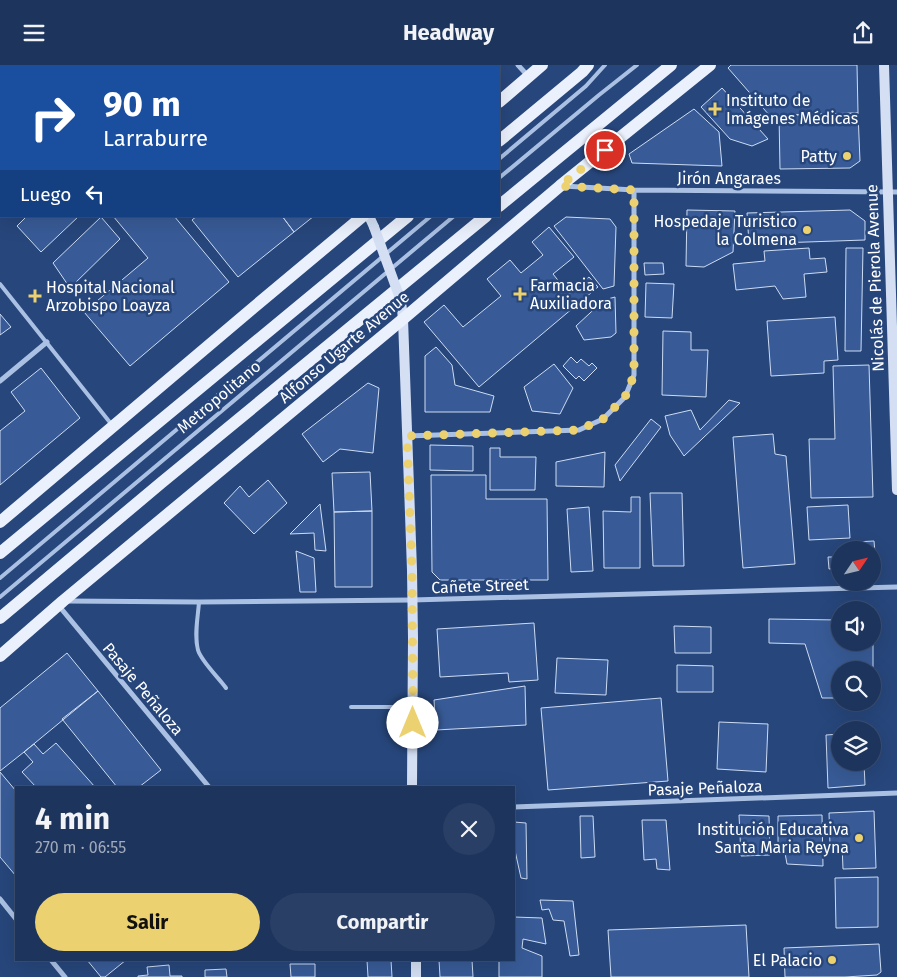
<!DOCTYPE html>
<html lang="es">
<meta charset="utf-8">
<style>
:root{--surface:#1d345c;--page:#2a3f65;--text:#f1f3f6;--muted:#a0aabb;--line:#3b4f72;--accent:#ecd171}
body{margin:0;font-family:"Fira Sans",sans-serif;background:var(--page);color:var(--text);height:100vh;display:flex;flex-direction:column;font-size:19px;white-space:nowrap}
*{box-sizing:border-box;margin:0}
p{font-size:16px;color:var(--muted)}
.icon{flex:none;width:28px;height:28px;fill:none;stroke:currentColor;stroke-width:2;stroke-linecap:round;stroke-linejoin:round}
.map{position:relative;flex:1;overflow:hidden}
.side{position:absolute;left:15px;top:721px;width:500px;height:175px;display:flex;flex-direction:column;background:var(--surface);border-radius:0px;box-shadow:0 5px 20px #0002,0 0 0 1px var(--line)}
.side>*{flex:none}
.banner{position:absolute;left:0px;top:0px;width:500px;height:152px;box-shadow:0 5px 20px #0002,0 0 0 1px var(--line);background:#1a4fa0;color:#fff;overflow:hidden}
.needle{width:32px;rotate:55deg}
.fabs{position:absolute;left:831px;top:476px;display:grid;gap:10px}
.fabs a{display:grid;place-items:center;width:50px;height:50px;border-radius:50%;background:var(--surface);box-shadow:0 5px 20px #0002,0 0 0 1px var(--line);font-size:25px}
.pin{position:absolute;display:grid;place-items:center;width:42px;height:42px;color:#fff;margin:-21px;border:2px solid #fff;border-radius:50%;box-shadow:0 1px 5px #0007}
.me{position:absolute;width:55px;margin:-28px;rotate:0deg;stroke-linejoin:round;filter:drop-shadow(0 0 4px #0008)}
.turn{display:flex;align-items:center;gap:18px;height:105px;padding:0 20px;font-size:22px}
.turn .icon{width:65px;height:65px;stroke-width:2.5}
.turn b{display:block;font-size:35px;line-height:42px}
.then{display:flex;align-items:center;height:48px;padding:0 20px;background:#0003;gap:10px;font-size:19px}
.round{display:grid;place-items:center;flex:none;width:52px;height:52px;border-radius:26px;background:var(--page)}
.headline{display:flex;align-items:center;justify-content:space-between;height:85px;padding:0 20px}
h1{font-size:30px;font-weight:700;line-height:38px}
.button{display:flex;gap:10px;margin-top:auto;padding:10px 20px}
.button a{flex:1;height:58px;border-radius:30px;background:var(--accent);color:#111;font-size:20px;font-weight:700;line-height:58px;text-align:center}
.button a+a{background:var(--page);color:var(--text)}
header{display:flex;justify-content:space-between;align-items:center;height:65px;padding:0 20px;background:var(--surface);font-size:22px;font-weight:700}
.map>svg:first-child{display:block}
.building{fill:#385b97;stroke:#cddcf3}
.lines{fill:none;stroke-linecap:round;stroke-linejoin:round}
.lane{stroke:#abc1e4;stroke-width:4}
.street{stroke:#abc1e4;stroke-width:5}
.secondary{stroke:#d4dff4;stroke-width:10}
.primary{stroke:#eaf0fc;stroke-width:12}
.secondary-bridge{stroke:#d4dff4;stroke-width:10}
.route{stroke:#ecd171;stroke-width:9;stroke-dasharray:0 16.2}
.poi-dot{fill:#ecd171;stroke:#27467b;stroke-width:2}
.labels{text-anchor:middle;dominant-baseline:central;stroke-width:5;stroke-linejoin:round;paint-order:stroke}
.poi-label{font-size:16px;fill:#fff;stroke:#27467b;text-anchor:end}
.street-label{font-size:16px;fill:#fff;stroke:#27467b}
</style>
<header><svg class="icon" aria-label="menu" viewBox="0 0 24 24"><path d="M4 6h16M4 12h16M4 18h16"/></svg>Headway<svg class="icon" aria-label="share" viewBox="0 0 24 24"><path d="M12 15V3M7 8l5-5 5 5M5 13v7h14v-7"/></svg></header>
<div class="map">
<svg width="897" height="912" viewBox="0 0 897 912">
<rect width="100%" height="100%" fill="#27467b"/>
<path class="building" d="M107,0h62l-2,1h-61z
M378,0h87l-2,1h-87z
M731,0h126l1,48 -88,3 -42,-48z
M722,23l46,51 -16,7 -22,-7 -29,-32z
M694,44l25,23 3,34 -90,-3 -3,-9z
M858,48l2,48 -10,7 -70,1 -1,-54z
M687,145l48,1 -2,41 -29,15 -18,-1z
M850,145l15,11v19l-116,4 -2,-31z
M27,151h52l-38,36 -24,-26z
M113,151h61l55,66 -99,84 -46,-54 64,-54z
M197,151h85l12,16 -56,45 -46,-57z
M282,151h32l-20,16z
M101,152l19,22 -50,49 -17,-25z
M566,152l44,2 6,8 -2,59 -11,3 -49,-63z
M549,162l25,30 -21,17 16,20 20,-17 9,10 -119,100 -55,-65 20,-17 19,22 38,-31 -14,-17 23,-19 11,13 22,-18 -11,-13z
M809,183l1,11 15,-1 2,14 -23,2 2,23 -23,2 -8,-13 -39,4 -3,-26 32,-3 -1,-10z
M846,183h17l-2,103h-16z
M644,198h19l1,11 -19,1z
M646,218l28,1 -2,34 -27,-1z
M615,232l1,36 -5,4 -27,3 -8,-14 28,-26z
M0,249l11,13 -11,8z
M835,252l3,43 -14,1v12l-53,3 -4,-55z
M663,266l28,1v18h17l-2,47 -44,-2z
M436,282l16,18 3,20 39,11 -4,16h-65v-56z
M571,292l6,6 4,-4 8,7 3,-3 5,5 -13,13 -5,-5 -3,3 -13,-13z
M554,299l19,24 -13,26 -28,-3 -8,-24z
M869,300l4,132 -62,1 -2,-59h26l-2,-73z
M41,303l39,50 -80,67v-54l25,-20 -14,-19z
M368,318l11,5 -6,65 -33,-4 -17,13 -21,-28z
M729,335l11,3 -56,53 -14,-21 -5,-19 26,-6 9,20z
M651,354l10,8 -41,54 -5,-16z
M773,369l2,20 11,2 9,108 -52,4 -10,-131z
M430,380l43,1v25l-43,-1z
M490,383h10v9h36l-1,33h-45z
M605,387l-1,35 -48,-1v-24z
M370,407l2,39 -38,1 -2,-39z
M431,410h55v24h61l1,81h-108l-8,-8z
M268,415l19,23 -33,31 -30,-31 16,-17 9,11z
M650,428h32l2,73h-31z
M631,432h9v71h-36l-1,-57 28,1z
M320,439l6,47 -11,-1 -1,-17 -24,1z
M848,440l2,33 -41,2 -2,-33z
M589,442l4,64 -22,1 -4,-63z
M372,446v76h-37l-1,-75z
M874,476l2,24 -4,1v-16h-17v-8z
M296,486l18,7 2,34h-16z
M828,492h12v11l-11,1z
M769,554l71,1v23h32l1,-23v78l-1,-28h-32v28h-18l-17,-54 -36,-1z
M534,558l4,57 -29,2 -1,-9 -68,4 -3,-48z
M674,561l37,1v26h-36z
M67,588l31,38 -74,61 -24,19v-63z
M557,593l51,2 -2,35 -51,-2z
M677,600l36,1v26h-36z
M525,621l1,39 -90,5 -2,-30z
M98,626l63,79 -22,17h-22l-55,-68z
M661,633l7,83 -120,9 -7,-82z
M719,657l49,2 -2,48 -49,-3z
M840,669v29h24l1,22 -37,3 -2,-53z
M56,678l39,44h-59l-14,-15 11,-10 -9,-10 10,-8 9,10z
M0,707l16,19v85l-16,-19z
M874,746l2,57 -33,1 -1,-24 -12,1 -1,-33z
M739,750l30,1 1,39 -29,1z
M822,750l1,51 -36,-2 -2,-11 -7,-2v-35z
M580,751h13l2,41 -14,1z
M642,755h24l4,50 -13,-1 -1,-10 -12,1z
M514,757l12,1 1,56 -6,-1 -7,-32z
M878,812v50l-42,1 -1,-50z
M540,835l33,1 6,54 -9,1 -6,-35 -11,-1 -4,-11 -7,1z
M514,852l28,1 4,26 -23,-5 -1,9 20,8v21h-43v-17h15z
M746,860l3,52h-138l-3,-47z
M879,879l2,28 -4,3 -32,2h-60l-1,-29z
M87,895h39l-21,17h-4z
M367,895h24l1,17h-24z
M439,895h33l1,17h-33z
M290,899h25v13h-24z
M169,900l1,11h12v1h-44v-1l10,-1 -1,-8z
M226,904l1,8h-22v-7z"/>
<g class="lines">
<path class="lane" d="M187,1l2,-1
M499,94l87,-73 19,-21
M499,113l100,-83 38,-30
M0,219l112,141
M0,513l431,-362
M0,532l454,-381
M199,537c-1,15 -5,33 -1,48 3,11 21,28 28,38
M351,642h61"/>
<path class="street" d="M249,0l1,1
M518,0l10,11
M563,121l71,4 263,2
M0,316l47,-39
M407,371l172,-6 24,-11 22,-22 9,-22v-185
M66,536l133,1 213,-2 485,-13
M59,541l150,181
M514,742l383,-14
M0,834l16,20
M51,895l14,17"/>
<path class="secondary" d="M884,0l13,425
M369,151l5,11
M401,236l2,18 9,251 1,68 -1,149
M416,895v17"/>
<path class="primary" d="M499,37l43,-37
M499,76l83,-69 6,-7
M499,141l172,-141
M0,457l253,-214 110,-92
M0,488l408,-337
M0,553l161,-135 325,-267
M0,591l63,-55 340,-282 157,-133 150,-121"/>
<path class="secondary-bridge" d="M374,162l27,74"/>
</g>
<g class="lines">
<path class="route" d="M413,658l-1,-153 -5,-134 172,-6 24,-11 22,-22 9,-22v-185l-74,-4 45,-36"/>
</g>
<g class="poi-dot">
<path d="M712.5 36.5h5v5h5v5h-5v5h-5v-5h-5v-5h5z"/>
<circle cx="847" cy="91" r="5"/>
<circle cx="807" cy="165" r="5"/>
<path d="M517.5 221.5h5v5h5v5h-5v5h-5v-5h-5v-5h5z"/>
<path d="M32.5 223.5h5v5h5v5h-5v5h-5v-5h-5v-5h5z"/>
<circle cx="859" cy="773" r="5"/>
<circle cx="832" cy="895" r="5"/>
</g>
<g class="labels">
<g class="poi-label">
<text x="726" y="35" text-anchor="start">Instituto de<tspan x="726" dy="18">Imágenes Médicas</tspan></text>
<text x="837" y="91">Patty</text>
<text x="797" y="156">Hospedaje Turistico<tspan x="797" dy="18">la Colmena</tspan></text>
<text x="530" y="220" text-anchor="start">Farmacia<tspan x="530" dy="18">Auxiliadora</tspan></text>
<text x="46" y="222" text-anchor="start">Hospital Nacional<tspan x="46" dy="18">Arzobispo Loayza</tspan></text>
<text x="849" y="764">Institución Educativa<tspan x="849" dy="18">Santa Maria Reyna</tspan></text>
<text x="822" y="895">El Palacio</text>
</g>
<g class="street-label">
<text x="729" y="113">Jirón Angaraes</text>
<text transform="translate(875 213) rotate(-92)">Nicolás de Pierola Avenue</text>
<text transform="translate(344 282) rotate(-40)">Alfonso Ugarte Avenue</text>
<text transform="translate(219 332) rotate(-40)">Metropolitano</text>
<text transform="translate(480 521) rotate(-2)">Cañete Street</text>
<text transform="translate(143 624) rotate(50)">Pasaje Peñaloza</text>
<text transform="translate(705 723) rotate(-2)">Pasaje Peñaloza</text>
</g>
</g>
</svg>
<div class="fabs">
<a><svg class="needle" viewBox="-14 -14 28 28"><path d="M0-13l5 13h-10z" fill="#e53935"/><path d="M0 13l5-13h-10z" fill="#a0aabb"/></svg></a>
<a><svg class="icon" aria-label="sound" viewBox="0 0 24 24"><path d="M4 9h4l5-4v14l-5-4H4zM17 9q2 3 0 6"/></svg></a>
<a><svg class="icon" aria-label="search" viewBox="0 0 24 24"><circle cx="10" cy="10" r="6"/><path d="M15 15l6 6"/></svg></a>
<a><svg class="icon" aria-label="layers" viewBox="0 0 24 24"><path d="M12 4l9 5-9 5-9-5zM3 14l9 5 9-5"/></svg></a>
</div>
<div class="pin" style="left:605px;top:85px;background:#d93025"><svg class="icon" aria-label="arrive" viewBox="0 0 24 24"><path d="M6 21V4h12l-3 4 3 4H6"/></svg></div>
<svg class="me" style="left:413px;top:658px" viewBox="-20 -20 40 40"><circle r="19" fill="#fff"/><path d="M0-13L10 11 0 6-10 11z" fill="#ecd171"/></svg>
<div class="banner">
<div class="turn"><svg class="icon" aria-label="right" viewBox="0 0 24 24"><path d="M7 20v-9h11M14 6l5 5-5 5"/></svg><div><b>90 m</b>Larraburre</div></div>
<div class="then">Luego<svg class="icon" aria-label="left" viewBox="0 0 24 24"><path d="M17 20v-9H6M10 6l-5 5 5 5"/></svg></div>
</div>
<section class="side">
<div class="headline"><div><h1>4 min</h1><p>270 m · 06:55</p></div><a class="round"><svg class="icon" aria-label="close" viewBox="0 0 24 24"><path d="M6 6l12 12M18 6L6 18"/></svg></a></div>
<div class="button"><a>Salir</a><a>Compartir</a></div>
</section>
</div>
